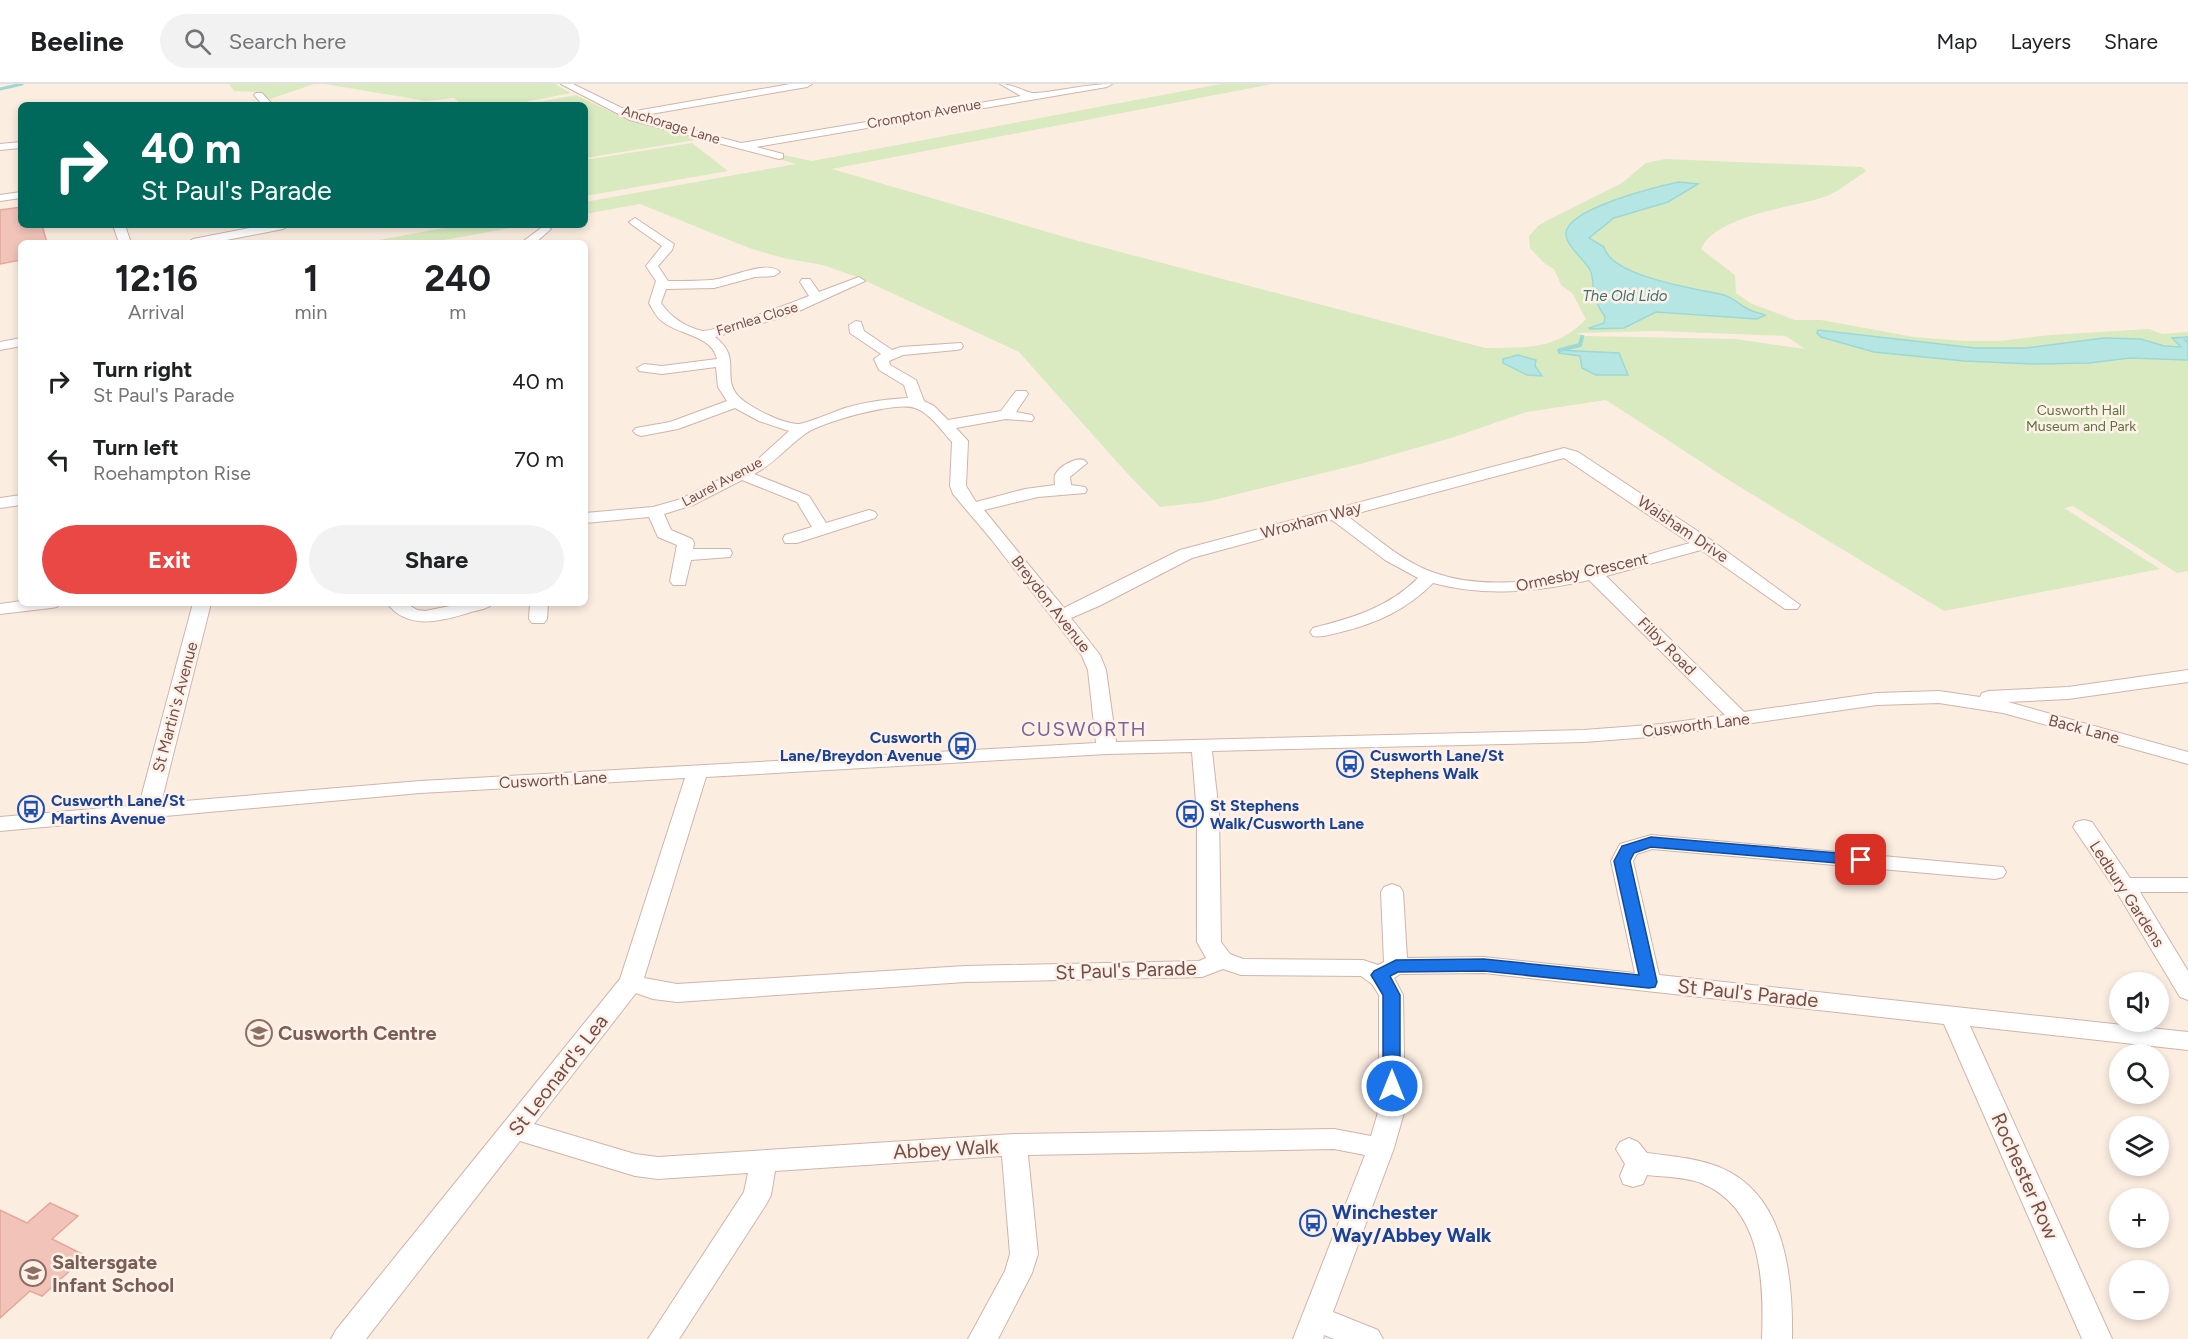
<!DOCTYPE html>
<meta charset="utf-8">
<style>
:root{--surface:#fff;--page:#f2f2f2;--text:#202124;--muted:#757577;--line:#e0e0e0;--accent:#e94844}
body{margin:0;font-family:Figtree,sans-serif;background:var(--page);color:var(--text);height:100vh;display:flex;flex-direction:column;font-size:22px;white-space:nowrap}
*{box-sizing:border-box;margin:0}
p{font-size:20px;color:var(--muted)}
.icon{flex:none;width:33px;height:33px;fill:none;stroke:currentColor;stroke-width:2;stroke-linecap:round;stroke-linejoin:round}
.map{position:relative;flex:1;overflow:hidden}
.sheet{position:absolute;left:18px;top:156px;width:570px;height:366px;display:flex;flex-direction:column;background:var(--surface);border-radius:9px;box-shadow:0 3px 9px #0003}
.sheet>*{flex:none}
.guide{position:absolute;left:18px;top:18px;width:570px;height:126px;border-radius:9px;box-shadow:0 3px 9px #0003;background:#00695c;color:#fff;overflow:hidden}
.buttons{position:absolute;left:2109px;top:888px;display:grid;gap:12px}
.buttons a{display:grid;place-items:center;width:60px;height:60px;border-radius:50%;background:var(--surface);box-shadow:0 3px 9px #0003;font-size:30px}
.pin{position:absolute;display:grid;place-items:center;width:51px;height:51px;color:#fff;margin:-26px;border-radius:12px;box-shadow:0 3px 9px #0006}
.me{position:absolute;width:66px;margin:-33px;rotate:0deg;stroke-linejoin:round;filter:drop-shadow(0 0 4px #0008)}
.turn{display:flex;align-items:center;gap:21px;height:126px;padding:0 24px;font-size:27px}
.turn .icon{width:78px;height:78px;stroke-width:2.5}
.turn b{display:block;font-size:42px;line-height:51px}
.eta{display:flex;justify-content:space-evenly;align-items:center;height:102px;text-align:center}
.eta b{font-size:36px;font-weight:700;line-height:42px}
.primary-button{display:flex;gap:12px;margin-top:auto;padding:12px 24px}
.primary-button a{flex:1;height:69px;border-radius:36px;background:var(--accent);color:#fff;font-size:24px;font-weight:700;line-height:69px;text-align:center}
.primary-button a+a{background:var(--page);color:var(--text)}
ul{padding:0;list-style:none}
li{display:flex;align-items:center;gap:18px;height:78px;padding:0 24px}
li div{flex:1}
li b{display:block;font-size:22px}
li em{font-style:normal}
header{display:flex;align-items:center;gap:36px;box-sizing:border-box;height:84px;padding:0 30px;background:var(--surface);border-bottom:2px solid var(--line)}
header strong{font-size:28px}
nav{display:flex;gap:33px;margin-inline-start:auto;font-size:21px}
.search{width:420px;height:54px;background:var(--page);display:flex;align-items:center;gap:15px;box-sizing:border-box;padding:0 21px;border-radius:33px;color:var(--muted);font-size:22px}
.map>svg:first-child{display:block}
.green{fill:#d9eac0;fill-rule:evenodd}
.water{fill:#b6e6e3;stroke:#9cd8d5;stroke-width:1.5}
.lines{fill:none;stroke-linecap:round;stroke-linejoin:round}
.stream-far1{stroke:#9cd8d5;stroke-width:3}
.stream{stroke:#9cd8d5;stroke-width:4}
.building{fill:#f2c4b9;stroke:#e5a799;stroke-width:1.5}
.minor-casing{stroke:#d0b4ab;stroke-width:2}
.minor{fill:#fff;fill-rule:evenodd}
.route{fill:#1a73e8;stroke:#114b97;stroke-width:1.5}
.labels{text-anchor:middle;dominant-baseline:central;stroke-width:5;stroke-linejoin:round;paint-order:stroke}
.far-street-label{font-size:14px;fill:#744f48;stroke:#fff1e8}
.far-park-label{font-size:14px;fill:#58743d;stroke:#fff1e8}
.far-water-label{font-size:15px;font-style:italic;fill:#397371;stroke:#fff1e8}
.street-label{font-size:16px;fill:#744f48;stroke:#fff1e8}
.transit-label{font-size:16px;font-weight:bold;fill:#164399;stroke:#fff1e8;text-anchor:start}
.quarter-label{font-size:20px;letter-spacing:1.5px;fill:#7c6398;stroke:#fff1e8}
.near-street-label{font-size:20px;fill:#744f48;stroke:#fff1e8}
.near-education-label{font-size:20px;font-weight:bold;fill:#785e54;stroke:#fff1e8;text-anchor:start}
.near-transit-label{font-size:20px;font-weight:bold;fill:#164399;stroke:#fff1e8;text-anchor:start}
</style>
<header>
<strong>Beeline</strong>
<div class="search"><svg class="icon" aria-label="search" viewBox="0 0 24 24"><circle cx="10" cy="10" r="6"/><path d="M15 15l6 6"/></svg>Search here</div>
<nav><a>Map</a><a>Layers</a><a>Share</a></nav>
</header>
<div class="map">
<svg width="2188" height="1255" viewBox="0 0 2188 1255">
<rect width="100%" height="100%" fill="#fcede1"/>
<path class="green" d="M229,0h85l-44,15 -11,-7 -25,-1z
M325,0h230l16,9 -62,12h-47l-8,-7 -28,3z
M1221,0h51l-440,85 243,71 410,108c42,-1 70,3 101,-29l-14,-26 -11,-8 -7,-16 -10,-6 -14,-15 -1,-12 9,-10 10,-6 74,-37 24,-20 19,-4 197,8 4,4c-11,7 -27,20 -39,25 -34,12 -110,18 -126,53l34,26 1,18 14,10 45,17h26l93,17 51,4h34l51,-6 99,-6 13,5 26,-2v239l-11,2 -104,-67 -9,2 96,61 -216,42 -209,-127 -129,-84 -79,12 -76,26 -91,26 -155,38 -45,5 -35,-36 -106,-119 -162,-75 -34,-12 -40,-7 -34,-10 -109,-44 -55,10v-12l211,-38 -20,-6 7,-3 29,6zM1657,247l129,5 19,13 -70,-10 -149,-3 -10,-3z
M576,11l50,24 75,20 -116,19v-53h-62z
M692,59l36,28 -143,25v-36z
M461,141h66l-99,18h-66z"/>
<path class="water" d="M1679,98l19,2 -30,18 -54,16 -25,20 15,9c7,30 94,42 120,48 10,3 15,10 24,14 5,3 12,4 17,6l-8,4 -101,-7 -32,16 -34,1 -1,-1 15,-5 1,-6c-3,-5 -7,-11 -9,-16 -5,-9 -1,-22 -6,-31 -6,-11 -22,-22 -24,-35 -3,-26 94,-49 113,-53z
M1818,246l157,18h51l78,-10 37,1 23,7 17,1 -9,-9 16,-1v3h-3l3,3v17l-58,-2 -41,5 -52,1 -73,-3 -90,-9 -53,-15 -4,-4z
M1558,266l61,3 9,22h-32l-14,-7 -2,-12 -21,-3z
M1518,271l18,5 -1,6 7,10 -15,-1 -24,-12v-4z"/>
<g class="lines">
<path class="stream-far1" d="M0,5l22,-5"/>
<path class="stream" d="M1560,266l20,-5 2,-8"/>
</g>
<path class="building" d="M21,123v18h21l5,18h-26v17l-21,4v-54z
M50,1119l28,13 -26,23 34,17 -44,40 -12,-5 -30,27v-108l27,13z"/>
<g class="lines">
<defs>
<path id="minor" d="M561,0h12l57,28 160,-28h22l-5,3 -168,29 102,27 280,-47 -21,-12c15,0 27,10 36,9 26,-2 50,-9 76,-9l-5,3 -351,60 27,7v4l-4,1 -149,-39z
M256,9h6l11,12h-10l-9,-10z
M21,58v6l-21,2v-6z
M21,108v6l-21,3v-6z
M635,134l39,26 -2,6 -14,16 10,15c15,0 29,0 43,-1 18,-1 55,-21 69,-8l-6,4 -19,1 -41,11 -48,1 -5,14c9,14 26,25 42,28 10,1 92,-29 106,-35l-9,-14 2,-3h8l9,13 40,-15 6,4 -75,34 -75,22c28,21 5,40 24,60 12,11 42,26 58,27 6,1 39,-13 48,-16 19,-6 43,-9 63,-10l-4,-13 -25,-15 -5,-11 7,-5 -31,-21 -1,-8 7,-4 5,1 3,9 28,19 9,-3 60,-4 2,3 -2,3 -5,1 -53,5 -14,6 1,4 26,15 8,21 10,5 14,14 53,-9 15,-20h10l2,3 -12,18 16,3 2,3 -2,3 -26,-2 -50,9 12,13 -2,45 10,16 49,-13 30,-4c0,-2 -1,-8 0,-10 4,-9 21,-18 29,-15l3,3 -17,14 1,8 14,2 2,3 -2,3 -47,4 -54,13 80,98 116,-58 384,-102 14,4 133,88 89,65 -3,4h-12l-84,-59 -95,26 138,136 133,-19 62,-2 41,6 2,-4 7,-2 79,-4 120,-17v12l-120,17 -60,3 180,50v12l-185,-51 -64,-10 -62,2 -215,31 -78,6 -372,9 7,63 2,128 9,12 13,5 120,1 15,5 6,-3 -3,-70 3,-5 8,-3 8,3 3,5 4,66 77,-1 151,16 -24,-112 9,-17 31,-9 352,32 3,5 -3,5 -8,2 -343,-30 -15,5 -4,7 26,114 529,57v18l-218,-24 142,313h-30l-138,-315 -460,-51 -84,1 -6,4 9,17 2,114 -11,39 -61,164 45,18 5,9h-49l-10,-4 -1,4h-30l72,-184 -31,-6 -306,6 10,99 -6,19 -34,66h-30l37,-68 5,-17 -8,-98 -227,15 -4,24 -4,8 -88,136h-31l96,-147 4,-19 -90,6 -23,-3 -115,-35 -154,198h-35l5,-9 284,-351 65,-201 -265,15 -420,38v-14l139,-12 54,-202h18l-50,200 259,-22 676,-38 -8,-73 -6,-14 -91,-117 -38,-45 -3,-8 2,-44c-10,-11 -22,-29 -37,-34 -18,-7 -94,14 -110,26 -18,13 -31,30 -51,40l55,22 17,27 43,-13 6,2 2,3 -2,3 -78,25h-12l-2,-4 2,-4 27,-8 -15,-25 -55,-22 -49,25 -29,9 7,16 21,9 2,4 -1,6h37l2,4 -2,4 -39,3 -6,25h-12l-3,-4 7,-36 -19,-8 -9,-20 -64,6v-10l68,-6 28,-8 75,-38 33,-30 -30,-10 -24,-13 -57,21 -37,7 -5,-2 -3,-3 3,-3 34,-6 57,-21 -9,-14 -2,-20 -54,7 -23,-3 -2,-3 7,-4 18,2 55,-7c-5,-24 -38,-24 -54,-37 -7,-5 -10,-12 -14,-19l7,-22 -10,-15 16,-20 -31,-22 -2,-2zM1564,374l126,85c-74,20 -180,57 -255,30 -33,-11 -60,-37 -88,-57zM1332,436l53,40 33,18c-30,30 -66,40 -105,50l-3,4 3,4c9,2 18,-2 28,-4 36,-9 65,-22 92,-49 52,14 103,9 156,-3l136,135 -63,9 -78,6 -468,12 -10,-72 -6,-15 -29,-37 28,-12 93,-48zM1192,668l5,62v128l9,16 -7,3 -234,5 -288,18 -33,-6 62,-201 401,-23zM1223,885l18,6 120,1 11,8 7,11v114l-8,27 -37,-7 -320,5 -356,23 -23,-3 -101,-30 102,-131 17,6 24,3 288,-20 237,-5z
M113,141h12l6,18h-12z
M265,141h24l-6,4 -72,14h-24l6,-4z
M545,141l6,4 -16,14h-14z
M21,254v8l-21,4v-8z
M21,411v10l-21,3v-10z
M21,517v2h39l-3,4 -6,1 -51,6v-10z
M387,519h19l11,7 8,1 40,-8h28c-5,6 -14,7 -22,9 -28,9 -64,19 -84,-9z
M530,519h18l-1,16 -3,4h-12l-3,-4z
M2084,736l8,2 38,56h58v14h-48l48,79v29l-8,-3 -65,-108 -42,-62 3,-5z
M1629,1054l9,4 9,11c24,3 49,5 72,14 67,27 74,110 73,172h-30c2,-56 1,-131 -61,-156 -16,-6 -36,-6 -54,-8l-4,9 -10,3 -10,-3 -3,-8 5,-12 -9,-15 4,-7z"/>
</defs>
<use href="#minor" class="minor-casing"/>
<use href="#minor" class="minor"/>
</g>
<path class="route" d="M1651,753l210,18 7,5 -7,5 -210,-18 -17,6 -4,8 27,121 -2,5 -6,1 -165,-17 -86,1 -8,4 10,19v91l-2,5 -6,2 -7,-2 -2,-5v-91l-12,-20 3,-4 22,-11 88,-1 155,16 -25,-114 8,-15z"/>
<defs>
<symbol id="bus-ring" viewBox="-11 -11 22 22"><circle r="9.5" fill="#fff1e8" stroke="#1a4fb4" stroke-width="1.5"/><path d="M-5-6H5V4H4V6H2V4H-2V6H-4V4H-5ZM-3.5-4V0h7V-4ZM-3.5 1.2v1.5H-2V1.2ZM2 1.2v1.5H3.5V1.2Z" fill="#1a4fb4"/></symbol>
<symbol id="school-ring" viewBox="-11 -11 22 22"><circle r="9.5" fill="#fff1e8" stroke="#8d6e63" stroke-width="1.5"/><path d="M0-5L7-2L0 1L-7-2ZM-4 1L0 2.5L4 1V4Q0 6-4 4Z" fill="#8d6e63"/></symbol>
</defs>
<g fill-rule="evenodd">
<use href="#bus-ring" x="947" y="647" width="30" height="30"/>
<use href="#bus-ring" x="1335" y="665" width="30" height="30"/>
<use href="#bus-ring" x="16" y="710" width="30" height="30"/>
<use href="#bus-ring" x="1175" y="715" width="30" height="30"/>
<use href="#school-ring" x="244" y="934" width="30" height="30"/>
<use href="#bus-ring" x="1298" y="1124" width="30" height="30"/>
<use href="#school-ring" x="18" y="1174" width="30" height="30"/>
</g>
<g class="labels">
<g class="far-street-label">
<text transform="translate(924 30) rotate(-10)">Crompton Avenue</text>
<text transform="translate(671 41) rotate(17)">Anchorage Lane</text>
<text transform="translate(757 235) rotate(-17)">Fernlea Close</text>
<text transform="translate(722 398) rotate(-28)">Laurel Avenue</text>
</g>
<g class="far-park-label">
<text x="2081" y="326">Cusworth Hall<tspan x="2081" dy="16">Museum and Park</tspan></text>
</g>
<g class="far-water-label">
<text x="1625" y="212">The Old Lido</text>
</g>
<g class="street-label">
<text transform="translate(1311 436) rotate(-15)">Wroxham Way</text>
<text transform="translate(1683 445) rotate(34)">Walsham Drive</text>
<text transform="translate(1582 488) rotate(-12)">Ormesby Crescent</text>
<text transform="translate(1051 520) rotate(52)">Breydon Avenue</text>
<text transform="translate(1667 562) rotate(45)">Filby Road</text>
<text transform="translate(175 623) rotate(-75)">St Martin's Avenue</text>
<text transform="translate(1696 641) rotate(-7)">Cusworth Lane</text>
<text transform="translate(2084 645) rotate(15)">Back Lane</text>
<text transform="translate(553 696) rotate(-3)">Cusworth Lane</text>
<text transform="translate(2127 810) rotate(57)">Ledbury Gardens</text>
</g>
<g class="transit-label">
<text x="942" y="653" text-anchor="end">Cusworth<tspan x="942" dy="18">Lane/Breydon Avenue</tspan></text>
<text x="1370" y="671">Cusworth Lane/St<tspan x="1370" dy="18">Stephens Walk</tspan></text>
<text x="51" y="716">Cusworth Lane/St<tspan x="51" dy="18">Martins Avenue</tspan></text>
<text x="1210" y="721">St Stephens<tspan x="1210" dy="18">Walk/Cusworth Lane</tspan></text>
</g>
<g class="quarter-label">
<text x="1084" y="645">CUSWORTH</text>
</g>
<g class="near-street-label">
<text transform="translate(1126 886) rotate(-2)">St Paul's Parade</text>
<text transform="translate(1748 909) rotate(6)">St Paul's Parade</text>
<text transform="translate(558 991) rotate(-52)">St Leonard's Lea</text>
<text transform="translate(946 1065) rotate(-3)">Abbey Walk</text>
<text transform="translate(2025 1092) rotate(66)">Rochester Row</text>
</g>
<g class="near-education-label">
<text x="278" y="949">Cusworth Centre</text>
<text x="52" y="1178">Saltersgate<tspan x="52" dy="23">Infant School</tspan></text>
</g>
<g class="near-transit-label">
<text x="1332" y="1128">Winchester<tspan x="1332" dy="23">Way/Abbey Walk</tspan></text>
</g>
</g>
</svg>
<div class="buttons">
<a><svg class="icon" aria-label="sound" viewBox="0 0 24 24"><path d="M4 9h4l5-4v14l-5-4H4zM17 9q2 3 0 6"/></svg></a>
<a><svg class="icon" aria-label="search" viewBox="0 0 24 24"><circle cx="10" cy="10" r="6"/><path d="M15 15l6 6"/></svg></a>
<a><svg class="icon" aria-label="layers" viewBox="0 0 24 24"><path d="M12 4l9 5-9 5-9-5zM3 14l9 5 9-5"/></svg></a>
<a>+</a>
<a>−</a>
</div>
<div class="pin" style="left:1861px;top:776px;background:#d93025"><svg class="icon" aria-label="arrive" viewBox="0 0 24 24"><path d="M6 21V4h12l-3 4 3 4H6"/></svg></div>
<svg class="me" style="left:1392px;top:1002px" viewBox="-20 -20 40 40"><circle r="17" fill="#1a73e8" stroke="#fff" stroke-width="3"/><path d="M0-11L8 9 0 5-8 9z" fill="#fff"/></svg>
<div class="guide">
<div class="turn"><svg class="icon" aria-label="right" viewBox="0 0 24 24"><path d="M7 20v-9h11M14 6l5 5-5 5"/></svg><div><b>40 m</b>St Paul's Parade</div></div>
</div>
<section class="sheet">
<div class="eta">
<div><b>12:16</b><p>Arrival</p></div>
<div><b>1</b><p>min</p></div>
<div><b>240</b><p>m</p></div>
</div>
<ul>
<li><svg class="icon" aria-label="right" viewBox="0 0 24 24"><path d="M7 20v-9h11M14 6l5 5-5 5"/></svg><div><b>Turn right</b><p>St Paul's Parade</p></div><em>40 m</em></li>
<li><svg class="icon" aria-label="left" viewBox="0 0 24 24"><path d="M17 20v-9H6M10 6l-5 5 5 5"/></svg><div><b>Turn left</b><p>Roehampton Rise</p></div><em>70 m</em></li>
</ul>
<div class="primary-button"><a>Exit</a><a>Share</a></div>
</section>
</div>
